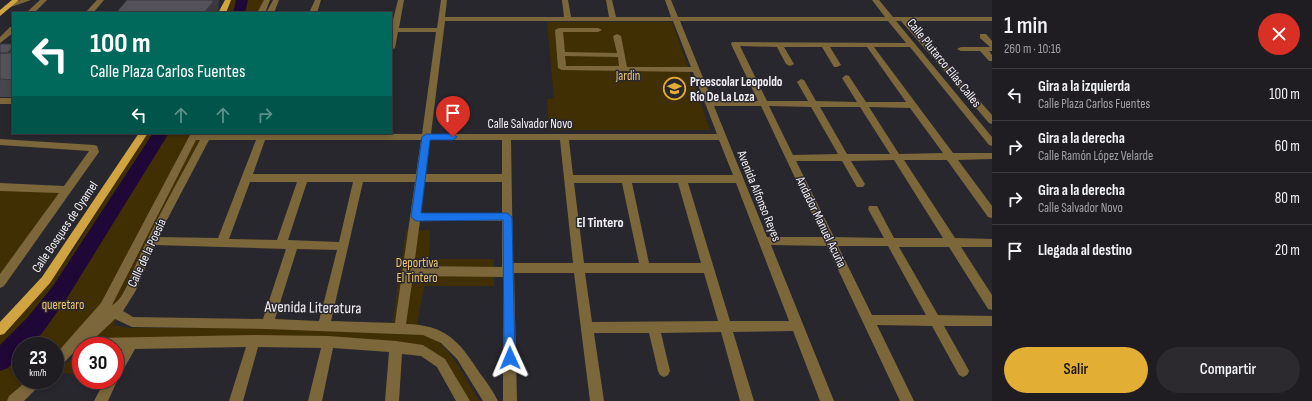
<!DOCTYPE html>
<html lang="es">
<meta charset="utf-8">
<style>
:root{--surface:#1f1d22;--page:#2c2a2f;--text:#f1f3f6;--muted:#a1a2a5;--line:#3c3b40;--accent:#e3ae34}
body{margin:0;font-family:"Sofia Sans Condensed",sans-serif;background:var(--page);color:var(--text);height:100vh;display:flex;flex-direction:column;font-size:15px;white-space:nowrap}
*{box-sizing:border-box;margin:0}
p{font-size:13px;color:var(--muted)}
.icon{flex:none;width:22px;height:22px;fill:none;stroke:currentColor;stroke-width:2;stroke-linecap:round;stroke-linejoin:round}
.map{position:relative;flex:1;overflow:hidden}
.panel{display:flex;flex-direction:column;background:var(--surface);width:320px}
.panel>*{flex:none}
.guide{position:absolute;left:12px;top:12px;width:380px;height:122px;border-radius:0px;box-shadow:0 2px 6px #0003,0 0 0 1px var(--line);background:#00695c;color:#fff;overflow:hidden}
.speed{position:absolute;left:12px;top:337px;display:flex;gap:8px;font-size:20px;font-weight:700;text-align:center}
.speed>*{display:grid;place-content:center;width:52px;height:52px;border-radius:50%;background:var(--surface);box-shadow:0 2px 6px #0003,0 0 0 1px var(--line);line-height:1}
.speed small{font-size:10px;font-weight:400}
.speed .limit{border:6px solid #d22;background:#fff;color:#111}
.pin{position:absolute;display:grid;place-items:center;width:34px;height:34px;color:#fff;margin:-41px -17px;border-radius:50% 50% 50% 0;rotate:-45deg;box-shadow:0 0 4px #0007}
.pin .icon{rotate:45deg}
.me{position:absolute;width:44px;margin:-22px;rotate:359deg;stroke-linejoin:round;filter:drop-shadow(0 0 3px #0008)}
.turn{display:flex;align-items:center;gap:14px;height:84px;padding:0 12px;font-size:18px}
.turn .icon{width:52px;height:52px;stroke-width:2.5}
.turn b{display:block;font-size:28px;line-height:34px}
.lanes{display:flex;align-items:center;height:38px;padding:0 12px;background:#0003;justify-content:center;gap:20px;direction:ltr}
.lanes .off{opacity:.35}
.round{display:grid;place-items:center;flex:none;width:42px;height:42px;border-radius:21px;background:var(--page)}
.headline{display:flex;align-items:center;justify-content:space-between;height:68px;padding:0 12px}
h1{font-size:24px;font-weight:600;line-height:30px}
.primary-button{display:flex;gap:8px;margin-top:auto;padding:8px 12px}
.primary-button a{flex:1;height:46px;border-radius:24px;background:var(--accent);color:#111;font-size:16px;font-weight:600;line-height:46px;text-align:center}
.primary-button a+a{background:var(--page);color:var(--text)}
ul{padding:0;list-style:none}
li{display:flex;align-items:center;gap:12px;height:52px;padding:0 12px;border-top:1px solid var(--line)}
li div{flex:1}
li b{display:block;font-size:15px}
li em{font-style:normal}
main{display:flex;flex:1;min-height:0}
.map>svg:first-child{display:block}
.green{fill:#412f04}
.lines{fill:none;stroke-linecap:round;stroke-linejoin:round}
.river{fill:#1f0737;fill-rule:evenodd}
.minor{fill:#7c673b;fill-rule:evenodd}
.major{fill:#d1a442;fill-rule:evenodd}
.wall{fill:#48464d}
.shaded-wall{fill:#3b393f}
.building{fill:#54515a;stroke:#3b393f}
.route{fill:#1a73e8;stroke:#114b97}
.labels{text-anchor:middle;dominant-baseline:central;stroke-width:3;stroke-linejoin:round;paint-order:stroke}
.street-label{font-size:13px;fill:#f4f2f7;stroke:#29272e}
.park-label{font-size:13px;fill:#f0c56c;stroke:#29272e}
.poi-label{font-size:13px;font-weight:bold;fill:#f4f2f7;stroke:#29272e;text-anchor:start}
.neighbourhood-label{font-size:14px;font-weight:bold;fill:#f4f2f7;stroke:#29272e}
.near-street-label{font-size:16px;fill:#f4f2f7;stroke:#29272e}
</style>
<main>
<div class="map">
<svg width="992" height="401" viewBox="0 0 992 401">
<rect width="100%" height="100%" fill="#29272e"/>
<path class="green" d="M227,0h37l-4,13h-32z
M547,22h125l38,108h-161l-2,-31h7z
M146,133h49l-90,174 -50,48v-9h-34v34h8l-21,21h-8v-77l71,-70z
M199,133h6l-54,103 -29,59 -8,30 16,3 262,-1 14,-96 24,-1 -1,29h65v27h-70l-8,45c29,2 49,48 63,70h-17l-28,-49 -47,-6h-299z
M0,187l68,3 -68,93z
M81,353v9l-7,12 -19,-2v-2z"/>
<g class="lines">
<path class="river" d="M236,0h12l-3,13h-12z
M153,133h16l-102,165 -24,34 -14,14h-8v8l-13,14 -8,3v-26l27,-27 26,-32z"/>
<path class="minor" d="M21,0h10l-23,8 -4,-2z
M40,0h7l-13,13h-8z
M97,0h7l-11,13h-8z
M264,0h6l-5,13h-8z
M273,0h6l-5,13h-8z
M315,0h6l-4,13h-8z
M398,0h6l-5,28h38l4,-28h6l-2,17h119l-2,-17h6l3,17h38l-3,-17h6l4,17h55l-6,-17h6l7,17h207l-13,-17h7l14,17h99v4h-83l83,94v9l-3,-1 -88,-102h-5l96,116v9l-3,-1 -79,-98h-36l79,106h39v6l-34,1 34,46v12l-4,-1 -41,-57h-43l51,78 37,1v8h-31l31,48v15l-4,-1 -39,-62h-50l39,68 54,1v10h-48l23,41 2,4 -2,4 -4,2 -4,-2 -27,-49 -55,-1 37,76h-14l-73,-155 -56,-1 63,156h-14l-27,-70 -60,1 21,69h-14l-19,-69 -60,1 9,38 -2,4 -4,2 -4,-2 -2,-4 -9,-38h-55l10,68h-14l-16,-128h-60l3,128h-14v-124l-90,-1 -7,48c40,1 53,17 73,48 7,9 14,19 19,29h-15l-26,-42 -16,-16 -18,-8 -156,-6 -135,-2 -17,-8 -20,19 159,-3 74,1 68,5 27,4 22,14 25,42h-14l-19,-34 -16,-11 -19,-2 -3,47h-14l4,-49 -56,-4 -11,53h-14l13,-53 -63,-1 -15,54h-14l17,-54 -111,2 -17,30 -10,22h-14l11,-21h10v-19l7,-12h-7v-3h-34v5l-5,-1 -17,18 -4,2v-15l46,-52 90,-170 231,1 14,-102h-38l-3,16 -4,2v-22zM445,21h228l18,46h-64l-6,-31 -4,-2 -4,2 4,17 -52,-1 -2,-20h35l4,-2 -4,-2h-39l-4,2 3,38 4,2 131,2 24,62h-286zM680,21h208l18,22 -174,-1 -1,2 27,57 -46,-1zM740,46l37,1 9,17 4,2 4,-2 -10,-17h38l12,20h3l4,-2 -11,-18h37l39,55h-40l-17,-26 -3,-1 -4,3 15,24 -41,-1 -12,-21 -3,-1 -4,3 11,19h-41zM565,56l53,1 1,9h-53zM714,106h47l62,131h-56zM769,106l42,1 27,47 -45,1zM820,107h40l30,47h-43zM869,107l41,1 33,45 -44,1zM196,140h4c-23,43 -47,85 -66,129 -5,11 -11,31 -22,36zM209,140h47l-38,98 -60,-1zM265,140h156l-5,34h-163zM430,140h72v34h-77zM511,140h49l13,123h-60zM569,140h150l14,35h-160zM894,160l49,78h-49l-17,-32h-8l-1,3 16,29 -50,-1 -38,-76h46l15,26h6l2,-3 -14,-23zM250,182h47l-20,58 -48,-1zM307,182h46l-14,60 -51,-2zM363,182h52l-20,141 -64,-2zM424,182h78v31h-81zM574,183h48l17,80h-55zM632,183h46l23,80h-52zM688,183h48l53,138h-59zM420,221h82v46l-88,-1zM155,245l131,4 -23,70 -130,-2 -10,-6 12,-19zM838,246h50l38,69h-54zM297,249l40,1 -18,71 -44,-2zM585,273h119l14,48 -126,1z
M10,27h3v6l-13,10v-6z
M980,34h6l6,7v10h-3l3,4v6h-3l-9,-10h-19l-4,-2 4,-2h29l-10,-9z
M0,98h13v6h-13z
M0,139l94,6 3,1 2,6 -95,134 -4,2v-14l59,-81 -59,-2v-8l64,3 25,-35 -89,-6z
M28,380h15l-2,4 -17,17h-17l2,-5z"/>
<path class="major" d="M12,0h7l-19,16v-6z
M225,0h6l-5,13h-8z
M139,133h9l-98,150 -46,51 -4,1v-13l42,-45z"/>
</g>
<path class="wall" d="M0,44h13v53h-13z"/>
<path class="shaded-wall" d="M213,0h6l-1,13h-14z
M13,47v17l-13,-4z"/>
<path class="building" d="M127,0h86v2l-9,11h-88z
M0,44h13v3l-6,6h-7z
M0,53h13v27l-13,-1z"/>
<path class="route" d="M426,134h27l4,3 -4,3h-23l-9,73h86l5,4 3,141 -2,4 -3,1 -4,-1 -2,-4 -1,-138 -87,1 -5,-4 11,-80z"/>
<defs>
<symbol id="school-ring" viewBox="-11 -11 22 22"><circle r="9.5" fill="#29272e" stroke="#e3ae34" stroke-width="1.5"/><path d="M0-5L7-2L0 1L-7-2ZM-4 1L0 2.5L4 1V4Q0 6-4 4Z" fill="#e3ae34"/></symbol>
</defs>
<g fill-rule="evenodd">
<use href="#school-ring" x="662" y="76" width="25" height="25"/>
</g>
<g class="labels">
<g class="street-label">
<text transform="translate(944 63) rotate(51)">Calle Plutarco Elías Calles</text>
<text x="530" y="124">Calle Salvador Novo</text>
<text transform="translate(759 196) rotate(68)">Avenida Alfonso Reyes</text>
<text transform="translate(821 222) rotate(64)">Andador Manuel Acuña</text>
<text transform="translate(65 227) rotate(-56)">Calle Bosques de Oyamel</text>
<text transform="translate(147 253) rotate(-65)">Calle de la Poesía</text>
</g>
<g class="park-label">
<text x="628" y="76">Jardin</text>
<text x="417" y="263">Deportiva<tspan x="417" dy="15">El Tintero</tspan></text>
<text x="63" y="305">queretaro</text>
</g>
<g class="poi-label">
<text x="690" y="82">Preescolar Leopoldo<tspan x="690" dy="15">Río De La Loza</tspan></text>
</g>
<g class="neighbourhood-label">
<text x="600" y="222">El Tintero</text>
</g>
<g class="near-street-label">
<text transform="translate(313 308) rotate(1)">Avenida Literatura</text>
</g>
</g>
</svg>
<div class="speed"><div>23<small>km/h</small></div><div class="limit">30</div></div>
<div class="pin" style="left:453px;top:137px;background:#d93025"><svg class="icon" aria-label="arrive" viewBox="0 0 24 24"><path d="M6 21V4h12l-3 4 3 4H6"/></svg></div>
<svg class="me" style="left:510px;top:358px" viewBox="-20 -20 40 40"><path d="M0-17L14 15 0 8-14 15z" fill="#1a73e8" stroke="#fff" stroke-width="4"/></svg>
<div class="guide">
<div class="turn"><svg class="icon" aria-label="left" viewBox="0 0 24 24"><path d="M17 20v-9H6M10 6l-5 5 5 5"/></svg><div><b>100 m</b>Calle Plaza Carlos Fuentes</div></div>
<div class="lanes"><svg class="icon" aria-label="left" viewBox="0 0 24 24"><path d="M17 20v-9H6M10 6l-5 5 5 5"/></svg><svg class="icon off" aria-label="ahead" viewBox="0 0 24 24"><path d="M12 20V5M6 11l6-6 6 6"/></svg><svg class="icon off" aria-label="ahead" viewBox="0 0 24 24"><path d="M12 20V5M6 11l6-6 6 6"/></svg><svg class="icon off" aria-label="right" viewBox="0 0 24 24"><path d="M7 20v-9h11M14 6l5 5-5 5"/></svg></div>
</div>
</div>
<section class="panel">
<div class="headline"><div><h1>1 min</h1><p>260 m · 10:16</p></div><a class="round" style="background:#d93025;color:#fff"><svg class="icon" aria-label="close" viewBox="0 0 24 24"><path d="M6 6l12 12M18 6L6 18"/></svg></a></div>
<ul>
<li><svg class="icon" aria-label="left" viewBox="0 0 24 24"><path d="M17 20v-9H6M10 6l-5 5 5 5"/></svg><div><b>Gira a la izquierda</b><p>Calle Plaza Carlos Fuentes</p></div><em>100 m</em></li>
<li><svg class="icon" aria-label="right" viewBox="0 0 24 24"><path d="M7 20v-9h11M14 6l5 5-5 5"/></svg><div><b>Gira a la derecha</b><p>Calle Ramón López Velarde</p></div><em>60 m</em></li>
<li><svg class="icon" aria-label="right" viewBox="0 0 24 24"><path d="M7 20v-9h11M14 6l5 5-5 5"/></svg><div><b>Gira a la derecha</b><p>Calle Salvador Novo</p></div><em>80 m</em></li>
<li><svg class="icon" aria-label="arrive" viewBox="0 0 24 24"><path d="M6 21V4h12l-3 4 3 4H6"/></svg><div><b>Llegada al destino</b></div><em>20 m</em></li>
</ul>
<div class="primary-button"><a>Salir</a><a>Compartir</a></div>
</section>
</main>
